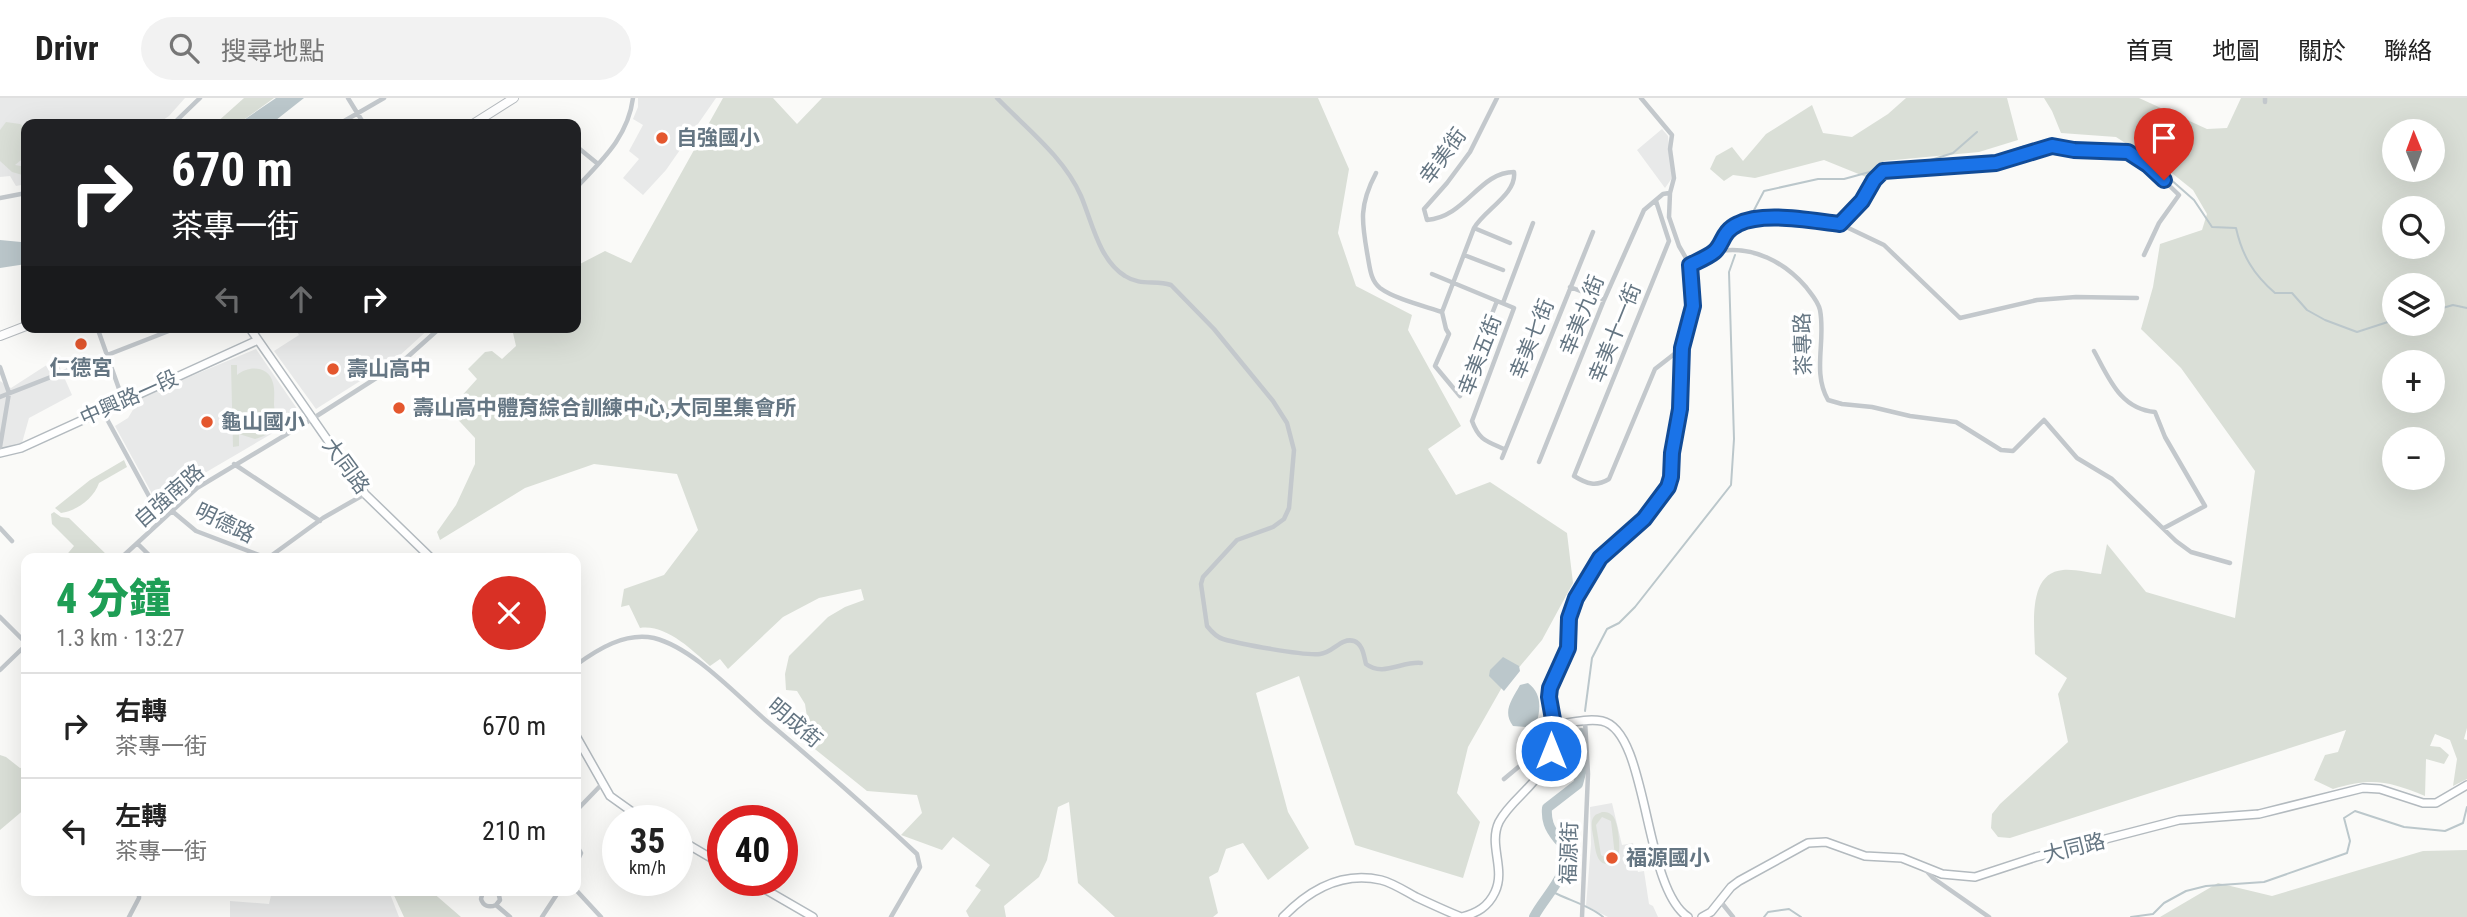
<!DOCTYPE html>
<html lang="zh-TW">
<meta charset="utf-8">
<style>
:root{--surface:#fff;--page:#f2f2f2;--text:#222;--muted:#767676;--line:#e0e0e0}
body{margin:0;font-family:"Roboto Condensed","Noto Sans TC",sans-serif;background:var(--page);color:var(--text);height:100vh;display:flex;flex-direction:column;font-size:26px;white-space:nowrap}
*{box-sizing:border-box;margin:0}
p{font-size:23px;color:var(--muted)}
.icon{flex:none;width:38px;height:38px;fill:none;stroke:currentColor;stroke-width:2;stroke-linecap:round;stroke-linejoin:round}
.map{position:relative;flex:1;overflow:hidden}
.side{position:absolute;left:21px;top:455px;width:560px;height:343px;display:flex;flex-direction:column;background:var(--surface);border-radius:14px;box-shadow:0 7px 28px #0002}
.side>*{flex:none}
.guide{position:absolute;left:21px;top:21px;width:560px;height:214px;border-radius:14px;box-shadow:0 7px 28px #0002;background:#202124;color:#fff;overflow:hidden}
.needle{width:46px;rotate:359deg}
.buttons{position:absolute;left:2382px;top:21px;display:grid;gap:14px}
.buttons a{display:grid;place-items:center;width:63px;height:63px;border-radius:50%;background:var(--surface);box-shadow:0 7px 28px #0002;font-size:35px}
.speed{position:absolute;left:602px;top:707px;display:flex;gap:14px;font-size:35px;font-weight:700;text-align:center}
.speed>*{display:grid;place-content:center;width:91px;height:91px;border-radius:50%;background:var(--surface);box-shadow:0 7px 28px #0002;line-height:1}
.speed small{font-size:18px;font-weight:400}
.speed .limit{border:10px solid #d22;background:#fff;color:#111}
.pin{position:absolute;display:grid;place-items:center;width:60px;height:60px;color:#fff;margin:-72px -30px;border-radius:50% 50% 50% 0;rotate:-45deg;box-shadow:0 0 7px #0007}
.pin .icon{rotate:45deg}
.me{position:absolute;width:77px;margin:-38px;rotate:0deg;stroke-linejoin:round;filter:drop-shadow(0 0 5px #0008)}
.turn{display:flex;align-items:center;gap:24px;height:147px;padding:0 35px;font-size:32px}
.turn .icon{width:91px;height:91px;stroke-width:2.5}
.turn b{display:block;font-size:49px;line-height:60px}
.lanes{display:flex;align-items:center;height:66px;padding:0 35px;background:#0003;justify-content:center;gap:35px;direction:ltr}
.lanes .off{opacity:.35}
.round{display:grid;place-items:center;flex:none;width:74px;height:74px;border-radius:37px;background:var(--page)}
.overview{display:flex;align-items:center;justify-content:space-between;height:119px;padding:0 35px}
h1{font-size:42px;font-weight:800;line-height:52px;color:#1e9e55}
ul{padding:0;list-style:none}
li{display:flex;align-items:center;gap:21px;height:105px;padding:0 35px;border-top:2px solid var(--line)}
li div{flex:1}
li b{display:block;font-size:26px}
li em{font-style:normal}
header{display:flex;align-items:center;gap:42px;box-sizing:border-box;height:98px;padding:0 35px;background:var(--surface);border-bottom:2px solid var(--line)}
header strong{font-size:33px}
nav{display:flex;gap:38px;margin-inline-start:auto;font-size:24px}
.search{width:490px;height:63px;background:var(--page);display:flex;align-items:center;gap:18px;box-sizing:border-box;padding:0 24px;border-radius:38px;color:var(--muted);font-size:26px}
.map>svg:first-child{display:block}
.built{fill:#e8e9e9}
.green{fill:#dadfd7;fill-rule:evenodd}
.water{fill:#bbc7cb}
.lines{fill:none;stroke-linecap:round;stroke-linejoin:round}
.stream{stroke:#bbc7cb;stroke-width:2}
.river{stroke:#bbc7cb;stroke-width:10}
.secondary-casing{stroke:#b3babf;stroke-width:10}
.primary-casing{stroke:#b5babe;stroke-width:10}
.street{stroke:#c3c8cc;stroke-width:4.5}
.secondary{stroke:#fff;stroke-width:7}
.primary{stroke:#fff;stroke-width:8}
.route-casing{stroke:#114b97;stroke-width:18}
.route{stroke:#1a73e8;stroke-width:12}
.poi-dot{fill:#e4572e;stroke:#fff;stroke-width:2.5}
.labels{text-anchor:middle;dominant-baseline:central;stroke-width:7;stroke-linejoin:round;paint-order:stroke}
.poi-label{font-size:21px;font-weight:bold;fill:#657683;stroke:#fff;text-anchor:start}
.street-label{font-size:21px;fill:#657683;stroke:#fff}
</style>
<header>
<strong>Drivr</strong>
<div class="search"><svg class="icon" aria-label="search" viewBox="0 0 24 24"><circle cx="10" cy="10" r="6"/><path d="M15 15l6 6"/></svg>搜尋地點</div>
<nav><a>首頁</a><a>地圖</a><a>關於</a><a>聯絡</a></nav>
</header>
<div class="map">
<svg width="2467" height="819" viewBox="0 0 2467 819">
<rect width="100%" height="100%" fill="#fafaf8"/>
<path class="built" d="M0,0h185l-16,18 -12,8h-131v60l-10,2 -6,-10 -10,1z
M638,0h78l-50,72 -23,25 -20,-17 16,-19 -10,-8 14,-26 -10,-6 5,-12z
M1662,31l6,7 4,37v5l-7,10 -28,-38z
M294,229h137l-33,30 -82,52 -42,-58 25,-16z
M256,251l46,67 -99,58 -34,28 -13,-1 -41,-75 13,-8 6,-10v-8z
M56,261l16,36 -43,23 -7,25 -22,8v-70l11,7z
M1612,705l10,42 11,-2 5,29 6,-1 5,33 4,2 5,11h-50l-22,-11 5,-62 -1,-37z
M272,793h117l10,26h-169v-16l39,3z"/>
<path class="green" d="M244,0h30l-36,26h-23z
M723,0h50l24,26 25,-26h496l31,71 -11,64 18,53 56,29 -4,15 53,96 -33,23 28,46 34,-13 77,51 6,50 -31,57 -41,49 -33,58 -11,46 23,29 -17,56 -108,-33 -56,-169 -43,17 32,119 21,36 -41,32 -25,-37 -17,6 -8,23 -9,5 9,36 -5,4h-98l-37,-34 -9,-81 -11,5 -11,53 -8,17 -35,29 2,11h-37l-3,-6 15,-21 -6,-4 15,-21 -37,-28 -11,13 -41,-15 21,-22 -5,-18 -50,-4 -72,-58 12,-16 -2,-13 -8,-13 -11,-1 -1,-16 4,-18 39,-39 17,-10 19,-7 -3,-11 -42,9 -36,19 -55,52 -8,-10 -10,7c-18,-16 -44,-42 -70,-38l-11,-23 -8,2 3,-18 40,-14 34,-45 -21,-56 -83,-10 -69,24 -85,52 -3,-8 19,-27 19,-41v-26l-26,-28 28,-31 -9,-10 17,-17 7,-1 10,8 14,-13 -3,-13 11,-6h52v-61l29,-15 26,12z
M1906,0h101l11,42 -39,12 -95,9 -18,16 -42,-17 -69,18 -22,-3 -9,6 -14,-12 6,-13 16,-9 11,14 23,-27 46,-29 11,28 29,4 36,-23z
M2044,0h95l68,31 20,-1 14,-30h226v630l-3,11 3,1v39l-14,7 4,-27 -7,-19 -15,-6 -5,12 10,1 9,8 -5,9 -18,-5 -1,37c-36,-15 -54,-19 -92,-7l-19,-9 11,-25 13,-3 8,-22 -336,108 -12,-1 -7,-9 1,-14 8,-10 68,-62 -10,-48 9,-16 -32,-24c0,-25 -9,-81 28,-84 12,-1 26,3 38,4l6,-30 39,48 89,26 20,-147 -74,-103 -40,-39 12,-42 7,-43 42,-14 5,-16 -14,-24 -20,-16 -57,-37 -55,-4 -9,-22zM2394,33h38v39h-38zM2394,110h38v39h-38zM2394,187h38v39h-38zM2394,264h38v39h-38zM2394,341h38v39h-38z
M6,24l14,2 6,4v28l-11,9 11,2v9l-14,-4 -12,-11v-31z
M231,267h6v10c12,-10 32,-9 36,8 2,7 1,15 1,22 1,7 2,16 -1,22 -3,7 -11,10 -18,12l-16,-5v12l-6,1z
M124,362l3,7 -28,16c-5,15 -22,28 -38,30l-6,-5 35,-28z
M54,414l7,5 8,1 41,40h-46l10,-12 -22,-22 -1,-10z
M0,657l6,2 14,11 6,-1v41l-26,22z
M1602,714c4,0 7,0 11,4 6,8 9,38 3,46 -18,8 -20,-8 -22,-21 -1,-7 -4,-17 -1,-23 2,-4 5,-4 9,-6zM1602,719l9,4 4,35 -6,4 -8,-5 -5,-30z
M2467,752v67h-307l58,-34 54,13 151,-45z
M392,793h39l30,26h-57z"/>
<path class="water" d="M276,0h28l-33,26h-33z
M0,142l21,2 5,-2v24l-26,4z
M1503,559l16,9 1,5 -16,20 -15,-15 1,-6z
M1528,585c13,10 13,23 9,39l-11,5 -13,-1c-11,-15 -1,-26 7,-41z"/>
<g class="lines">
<path class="stream" d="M1974,65l51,-17 87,-1 24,4 58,51 18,27 24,1c6,27 17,46 39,65h17l15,17 18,10 32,12 37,-12
M1918,66l50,-1
M1752,116l12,-23 54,-12h26l62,-17 12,2 35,-11 24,-21
M2432,213l21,-6 14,3
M1585,613l7,-53 15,-29 12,-6 16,-16 96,-122 3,-46 -5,-167 6,-17
M1553,794c15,8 38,14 50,25
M1764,819l4,-5 21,-3 12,8
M2131,819l22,-3 11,-11 22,-12 20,-5 58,-4 83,-29 3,-12 -6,-23 11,-7 49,16 41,4 18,-8 4,-16"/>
<path class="river" d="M1534,819c9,-19 39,-45 30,-70 -1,-4 -5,-6 -7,-9 -8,-10 -11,-18 -10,-30l31,-24 4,-15 -1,-36"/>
<defs>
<path id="secondary" d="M249,229l116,167 66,64
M0,355l21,-5 237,-108
M576,638l34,60 35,25
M677,740l46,27
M749,782l64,37
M1283,819c27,-28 59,-46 98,-37 12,3 24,11 35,17 15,7 30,14 45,20
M1462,819c15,-4 26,-10 33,-25 11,-23 -7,-47 4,-70 11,-21 34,-34 45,-55 8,-13 8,-27 10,-42 15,-2 33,-7 48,-4 47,10 41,167 86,196
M1702,819l9,-5 20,-25 8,-6 69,-38 18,-1 39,14 37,2 40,16 33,3 61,-20 143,-37 80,-6 104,-26 17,1 43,14h13l31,-18"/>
<path id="primary" d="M473,26l41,-26
M0,238l26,-10"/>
</defs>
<use href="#secondary" class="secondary-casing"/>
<use href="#primary" class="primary-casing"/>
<path class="street" d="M348,0l16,26
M997,0c29,30 67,59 84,98 11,26 18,64 44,80 15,10 30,4 46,9l43,44 59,72 14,22 7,27 -5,58 -5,11 -11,8 -36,13 -34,37 -2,7 6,42c4,5 9,11 16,13 17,5 81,17 97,15 13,-1 21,-17 34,-13 9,3 10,16 12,23 17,13 36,-3 55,-1
M2265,4v-4
M173,26l27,-26
M339,26l45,-26
M576,48l22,18
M1376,75c-18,34 -14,50 -8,85 2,11 3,23 12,30 15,11 44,18 62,24
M576,90c26,-28 52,-51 57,-90
M0,100l26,-5
M1656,103l13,40 -95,235c13,8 22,11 35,3l46,-110 27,-21
M1840,126l22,-23 12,-21 9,-9 113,-8 56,-17 22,4 54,2 20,13 31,30 -20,28 -15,32
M1474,130l36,15
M1716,153l8,-17 14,-10 17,-5h28l57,5 44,21 76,73 77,-18 39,-3 61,1
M1464,157l39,15
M1690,167c9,-5 20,-13 30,-14 34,-5 64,11 86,36 5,7 12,14 14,23 6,31 -8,62 8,90l14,4 30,3 38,9 46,6 45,28 12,1 31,-31 33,38 35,21 64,62 15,11 39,11
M1432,176l82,34 -42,113c7,19 14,20 32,28
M1570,189l34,13
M1503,205l30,-80
M1442,214l32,-84c10,-18 43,-34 40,-56 -35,0 -48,45 -87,48l-3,-11 23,-26 23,-31 27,-54
M1442,214l4,17 3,5 -14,32 25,30 37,-95
M97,229l26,73
M2094,253c15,27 26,58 61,61l10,25 40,69 -41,22
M0,269l9,26 -9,54
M0,299l179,-70
M102,312l60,110
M1502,360l91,-226
M1539,364l65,-162 40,-90 19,-16 6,-1
M234,366l86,57
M172,413l24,20 71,27
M0,430l12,13
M138,446l14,14
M121,460l76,-70 115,-69 91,-58 38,-34
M268,460l55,-40 42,-24
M0,519l26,26
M576,567c22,-16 49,-33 78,-27 40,10 84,59 115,85 51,43 100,86 148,131l3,13 -29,50
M0,572l26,-25
M1504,681l24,-20 26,-34 -5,-28 1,-9 18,-40 1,-30 7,-20 24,-40 44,-39 24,-32 3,-10 2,-24 7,-44 2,-61 11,-42 -3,-41 -11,-19 -10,-29 1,-24 4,-15 -4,-29 2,-14 -31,-37
M576,713l26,-27
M576,746l5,9 -5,11
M1924,770l9,10 56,39
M576,792l25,27
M483,793l-2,8c2,7 8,9 15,6l14,12
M1721,804l12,15
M496,807l4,-5 -2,-9
M129,819l10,-19v-7
M542,819l17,-26
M1582,819l6,-143 -3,-53"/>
<use href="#secondary" class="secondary"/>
<use href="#primary" class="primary"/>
</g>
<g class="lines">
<defs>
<path id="route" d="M1551,653l3,-26 -5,-28 1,-9 18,-40 1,-30 7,-20 24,-40 44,-39 24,-32 3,-10 1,-24 8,-44 2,-61 11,-42 -3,-41c8,-4 18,-8 24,-13 10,-8 7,-20 24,-28 26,-13 74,-3 102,0l22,-23 12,-21 9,-9 113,-8 56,-17 22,4 54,2 20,13 16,15"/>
</defs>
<use href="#route" class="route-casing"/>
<use href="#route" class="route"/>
</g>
<g class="poi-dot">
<circle cx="662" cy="40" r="7"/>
<circle cx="81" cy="246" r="7"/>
<circle cx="333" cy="271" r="7"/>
<circle cx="399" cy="310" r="7"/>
<circle cx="207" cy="324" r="7"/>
<circle cx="1612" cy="760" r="7"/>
</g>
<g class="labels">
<g class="poi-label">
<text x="676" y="40">自強國小</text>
<text x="81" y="270" text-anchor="middle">仁德宮</text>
<text x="347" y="271">壽山高中</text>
<text x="413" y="310">壽山高中體育綜合訓練中心,大同里集會所</text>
<text x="221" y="324">龜山國小</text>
<text x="1626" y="760">福源國小</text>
</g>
<g class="street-label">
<text transform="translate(1443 58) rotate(-54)">幸美街</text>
<text transform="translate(1582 217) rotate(-68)">幸美九街</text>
<text transform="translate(1615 235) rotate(-68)">幸美十一街</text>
<text transform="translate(1532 241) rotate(-68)">幸美七街</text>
<text transform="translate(1803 246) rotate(-92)">茶專路</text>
<text transform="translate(1480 257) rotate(-69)">幸美五街</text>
<text transform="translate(129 300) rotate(-24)">中興路一段</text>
<text transform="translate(346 368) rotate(54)">大同路</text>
<text transform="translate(169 398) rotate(-41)">自強南路</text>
<text transform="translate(225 425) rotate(26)">明德路</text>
<text transform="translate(795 625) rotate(40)">明成街</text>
<text transform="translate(2074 750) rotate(-14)">大同路</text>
<text transform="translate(1569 755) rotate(-88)">福源街</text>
</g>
</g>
</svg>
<div class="buttons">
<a><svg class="needle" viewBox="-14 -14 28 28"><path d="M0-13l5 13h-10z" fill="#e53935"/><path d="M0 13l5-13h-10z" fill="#767676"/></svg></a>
<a><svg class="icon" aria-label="search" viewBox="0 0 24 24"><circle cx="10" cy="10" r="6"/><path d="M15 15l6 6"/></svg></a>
<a><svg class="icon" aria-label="layers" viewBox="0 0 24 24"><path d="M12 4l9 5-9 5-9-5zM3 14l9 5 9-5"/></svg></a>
<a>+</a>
<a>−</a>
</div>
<div class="speed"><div>35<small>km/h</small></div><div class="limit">40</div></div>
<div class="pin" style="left:2164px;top:82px;background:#d93025"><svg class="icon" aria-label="arrive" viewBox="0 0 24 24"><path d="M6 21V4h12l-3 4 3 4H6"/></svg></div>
<svg class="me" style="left:1551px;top:653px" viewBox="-20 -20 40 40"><circle r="17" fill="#1a73e8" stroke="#fff" stroke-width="3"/><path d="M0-11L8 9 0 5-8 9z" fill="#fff"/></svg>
<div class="guide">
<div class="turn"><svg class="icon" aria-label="right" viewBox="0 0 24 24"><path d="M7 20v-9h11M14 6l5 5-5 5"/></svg><div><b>670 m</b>茶專一街</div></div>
<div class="lanes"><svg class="icon off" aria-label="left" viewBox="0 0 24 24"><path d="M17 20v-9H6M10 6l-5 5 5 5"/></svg><svg class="icon off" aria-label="ahead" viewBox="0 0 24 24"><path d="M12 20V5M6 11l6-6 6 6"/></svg><svg class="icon" aria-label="right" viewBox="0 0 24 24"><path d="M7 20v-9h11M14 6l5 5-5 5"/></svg></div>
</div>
<section class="side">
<div class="overview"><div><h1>4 分鐘</h1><p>1.3 km · 13:27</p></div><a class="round" style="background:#d93025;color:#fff"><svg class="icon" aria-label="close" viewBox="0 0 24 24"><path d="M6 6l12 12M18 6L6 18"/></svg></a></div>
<ul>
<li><svg class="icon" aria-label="right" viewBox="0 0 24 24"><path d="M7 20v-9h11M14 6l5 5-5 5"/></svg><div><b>右轉</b><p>茶專一街</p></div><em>670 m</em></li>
<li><svg class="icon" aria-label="left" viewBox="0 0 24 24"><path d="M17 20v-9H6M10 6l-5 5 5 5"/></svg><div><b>左轉</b><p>茶專一街</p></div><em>210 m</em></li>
</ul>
</section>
</div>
